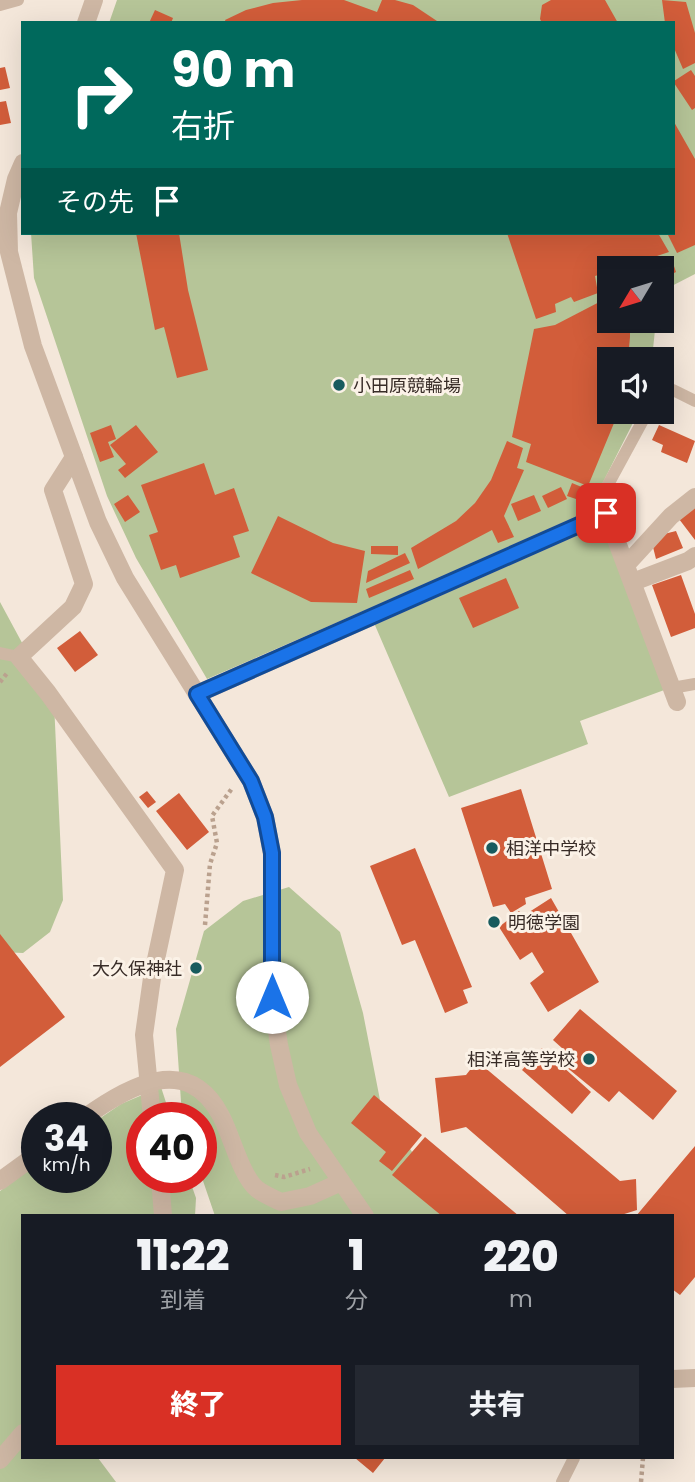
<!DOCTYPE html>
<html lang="ja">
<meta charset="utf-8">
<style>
:root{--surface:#171b24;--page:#242831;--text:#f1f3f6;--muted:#9ea1a6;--accent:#d93025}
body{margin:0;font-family:Poppins,"Noto Sans JP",sans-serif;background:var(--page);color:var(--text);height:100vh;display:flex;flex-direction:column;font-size:26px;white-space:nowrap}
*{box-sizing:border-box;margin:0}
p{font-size:23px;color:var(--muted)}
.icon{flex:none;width:38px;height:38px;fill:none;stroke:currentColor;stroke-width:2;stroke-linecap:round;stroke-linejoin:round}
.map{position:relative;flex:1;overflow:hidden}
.drawer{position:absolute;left:21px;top:1214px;width:653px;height:245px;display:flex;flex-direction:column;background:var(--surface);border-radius:0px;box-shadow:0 7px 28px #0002}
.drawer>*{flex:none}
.hud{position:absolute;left:21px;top:21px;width:654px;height:214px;border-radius:0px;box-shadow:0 7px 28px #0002;background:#00695c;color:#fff;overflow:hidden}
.needle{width:46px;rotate:232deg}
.tools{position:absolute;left:597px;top:256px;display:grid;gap:14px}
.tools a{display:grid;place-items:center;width:77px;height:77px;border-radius:0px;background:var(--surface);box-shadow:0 7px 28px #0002;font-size:35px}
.speed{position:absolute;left:21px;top:1102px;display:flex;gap:14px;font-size:35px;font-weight:700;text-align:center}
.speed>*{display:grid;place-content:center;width:91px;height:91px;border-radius:50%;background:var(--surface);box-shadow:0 7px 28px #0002;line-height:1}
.speed small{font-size:18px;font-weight:400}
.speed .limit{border:10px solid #d22;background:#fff;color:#111}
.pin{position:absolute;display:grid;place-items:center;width:60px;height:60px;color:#fff;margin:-30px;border-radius:14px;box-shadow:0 4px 10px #0006}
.me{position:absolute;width:77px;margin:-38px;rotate:0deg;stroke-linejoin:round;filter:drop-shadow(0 0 5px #0008)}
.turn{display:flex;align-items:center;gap:24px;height:147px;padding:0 35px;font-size:32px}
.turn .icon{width:91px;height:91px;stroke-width:2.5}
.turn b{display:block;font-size:49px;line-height:60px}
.then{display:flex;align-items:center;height:66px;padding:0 35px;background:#0003;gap:14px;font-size:26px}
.eta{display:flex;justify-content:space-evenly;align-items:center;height:119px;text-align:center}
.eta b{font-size:42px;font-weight:800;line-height:49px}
.cta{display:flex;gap:14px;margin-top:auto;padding:14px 35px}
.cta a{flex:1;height:80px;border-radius:0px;background:var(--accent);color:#fff;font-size:28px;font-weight:800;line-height:80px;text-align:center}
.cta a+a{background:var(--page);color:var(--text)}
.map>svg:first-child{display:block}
.green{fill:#b6c598}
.building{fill:#d25d3a}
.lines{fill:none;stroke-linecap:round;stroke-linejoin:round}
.path{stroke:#baa18e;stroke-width:4.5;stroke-dasharray:3.5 3.5;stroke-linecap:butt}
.service{stroke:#ceb7a4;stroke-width:12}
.minor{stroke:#ceb7a4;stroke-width:18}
.tertiary{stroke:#ceb7a4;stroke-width:18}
.route-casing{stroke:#114b97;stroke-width:18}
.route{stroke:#1a73e8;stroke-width:12}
.poi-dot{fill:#185b5e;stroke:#fbf2e7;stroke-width:2.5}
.labels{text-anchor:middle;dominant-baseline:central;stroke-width:6;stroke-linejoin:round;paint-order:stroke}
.poi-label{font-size:18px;fill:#382c27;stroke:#fbf2e7;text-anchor:start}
</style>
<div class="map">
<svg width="695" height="1482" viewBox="0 0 695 1482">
<rect width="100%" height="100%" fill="#f4e7da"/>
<path class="green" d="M117,0h578v274l-33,17v-23h-53v52h47l-4,39h-43v52h30l-46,91 74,187 -87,32 8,23 -139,53 -81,-188 -161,70 -71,-121 -29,-62 -73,-218 -3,-45h643v-210h-565z
M0,602l54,100 9,198 -13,32 -27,21 -23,-1z
M289,887l51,45 23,81 18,92 51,77 28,34h-245l-14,-41v-57h-19v-2l-6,-87 28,-98 39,-30z
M161,1087l10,31h-29v60h47l7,20 -1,18h-172v242h75l18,24h-116v-291l37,-27v14h59v-57l25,-17z"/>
<path class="building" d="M302,0h42l33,12 5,-12h13l18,5 27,18h-214l-1,-3 21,-10 27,-7z
M551,0h54l13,23h-76l-2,-4 2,-14z
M662,0l24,2 9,31v30l-12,6 -9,-21v-25h-9z
M155,10l18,8 -2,5h-22z
M5,67l5,21 -10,2v-22z
M691,70l4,6v32l-3,2 -18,-27v-2z
M6,101l5,22 -11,2v-23z
M674,122l21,37v86l-18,8 -10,-20h7z
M136,233h43l9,57 20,80 -31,8 -13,-51 -9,3z
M507,233h151l11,19 -48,16h-12v4l-14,4 3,17 -24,9 -3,-5 -16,7 1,8 -20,7z
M672,260l4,12 -14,7v-11h-12z
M609,297v23h21v17l-2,22h-19v52h10l-31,75 -62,-24 5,-18 -19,-7 22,-108 21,-4z
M111,425l5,14 -8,3 6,15 -14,5 -10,-29z
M136,425l22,27 -33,26 -7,-8 8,-6 -16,-19z
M659,425l36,16 -8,22 -26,-11 2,-7 -11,-5z
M507,441l16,7 -6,20 7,2 -20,46 10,21 -16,6 -6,-13 -74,39 -7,-21 45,-27 19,-18 16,-23z
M204,463l11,32 19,-7 15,43 -16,5 7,21 -60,21 -4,-13 -15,5 -12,-35 9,-3 -17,-47z
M572,483l12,5 -5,12 -12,-4z
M561,487l6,12 -19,9 -6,-12z
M128,495l12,17 -15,10 -11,-18z
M534,495l7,16 -23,10 -7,-17z
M695,507v33l-16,-21z
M278,516l55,27 32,8 -8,52 -46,-1 -60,-29z
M676,531l7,17 -27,11 -3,-12 11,-13z
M371,546h27v9l-27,-1z
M405,553l5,10 -44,20 2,-12z
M410,570l4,9 -45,19 -3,-9z
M681,575l14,39v14l-24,9 -19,-52z
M506,578l13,30 -46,20 -14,-30z
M80,631l18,24 -23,17 -18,-24z
M521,789l31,100 -27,9 1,6 -15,9 -6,-9 -12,3 -32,-99z
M147,791l9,11 -8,6 -9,-11z
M179,793l30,39 -22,18 -31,-39z
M415,848l57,139 -9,3 5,13 -23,10 -30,-73 -13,5 -32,-79z
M551,898l48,84 -51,30 -18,-29 14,-11 -12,-20 -12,8 -21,-33 20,-16 4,5z
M0,934l65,83 -65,50z
M580,1009l97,82 -24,29 -34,-29 -10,11 -44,-36 7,-9 -19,-17z
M542,1048l49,44 -19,22 -50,-44z
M477,1061l143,120 16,-2 1,31 -19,6h-49l-103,-89 -25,6 -6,-55 31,-3z
M374,1095l48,40 -30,36 -13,-10 7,-9 -35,-29z
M425,1137l94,79h-77l-50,-41z
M695,1146v131l-15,18 -8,-6v-73h-36z
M355,1458h30l-12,15z"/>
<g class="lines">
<path class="path" d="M0,682l8,-10
M205,925l5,-61 7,-21 -5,-27 21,-29
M275,1175l9,2 26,-8
M641,1482l2,-24"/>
<path class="service" d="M0,5l18,-5
M662,391l11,-1 22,11
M606,513l-2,-21 44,-81
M0,653l19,4
M672,688l23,-4
M562,1482l12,-24"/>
<path class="minor" d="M74,457l-21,33 31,94 -11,23 -54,50 29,36 127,177 -23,108 -8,57 8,83
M627,564l44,-48 24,-19
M633,582l55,-21 7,-5
M197,694l409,-181 71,189
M160,1178l3,38
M0,1460l23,-27"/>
<path class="tertiary" d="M86,23l8,-23
M23,163l-7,16 -8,34 1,39 24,94 65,176 27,56 126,203 14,36 7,37v143l7,48 9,40 20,48 57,83
M84,1118c44,-32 104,-66 137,-2 10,18 20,60 36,73 6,5 16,9 24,13l29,-6 31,-14
M0,1181l37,-27
M672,1379l23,-1"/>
</g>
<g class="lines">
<defs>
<path id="route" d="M272,997v-144l-7,-36 -14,-36 -54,-87 409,-181"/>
</defs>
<use href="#route" class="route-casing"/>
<use href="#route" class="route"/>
</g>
<g class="poi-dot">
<circle cx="339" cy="385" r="7"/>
<circle cx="492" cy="848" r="7"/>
<circle cx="494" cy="922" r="7"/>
<circle cx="196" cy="968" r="7"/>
<circle cx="589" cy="1059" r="7"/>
</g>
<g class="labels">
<g class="poi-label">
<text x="353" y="385">小田原競輪場</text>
<text x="506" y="848">相洋中学校</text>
<text x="508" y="922">明徳学園</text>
<text x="182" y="968" text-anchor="end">大久保神社</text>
<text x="575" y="1059" text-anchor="end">相洋高等学校</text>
</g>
</g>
</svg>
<div class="tools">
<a><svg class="needle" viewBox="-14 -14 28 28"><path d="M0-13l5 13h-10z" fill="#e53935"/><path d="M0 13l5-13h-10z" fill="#9ea1a6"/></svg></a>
<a><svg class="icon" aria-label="sound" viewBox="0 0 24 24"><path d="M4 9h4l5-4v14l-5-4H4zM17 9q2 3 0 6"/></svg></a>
</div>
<div class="speed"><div>34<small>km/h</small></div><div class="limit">40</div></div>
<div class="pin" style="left:606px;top:513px;background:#d93025"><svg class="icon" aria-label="arrive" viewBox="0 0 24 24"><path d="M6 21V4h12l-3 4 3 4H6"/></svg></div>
<svg class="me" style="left:272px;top:997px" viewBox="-20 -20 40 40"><circle r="19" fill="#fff"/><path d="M0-13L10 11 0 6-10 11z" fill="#1a73e8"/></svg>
<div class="hud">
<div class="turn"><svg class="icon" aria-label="right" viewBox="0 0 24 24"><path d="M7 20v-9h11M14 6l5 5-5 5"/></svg><div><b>90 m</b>右折</div></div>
<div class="then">その先<svg class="icon" aria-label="arrive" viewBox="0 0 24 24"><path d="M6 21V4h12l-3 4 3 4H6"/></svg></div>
</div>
<section class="drawer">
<div class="eta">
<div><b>11:22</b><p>到着</p></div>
<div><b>1</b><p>分</p></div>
<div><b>220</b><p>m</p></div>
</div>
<div class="cta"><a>終了</a><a>共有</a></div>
</section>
</div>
